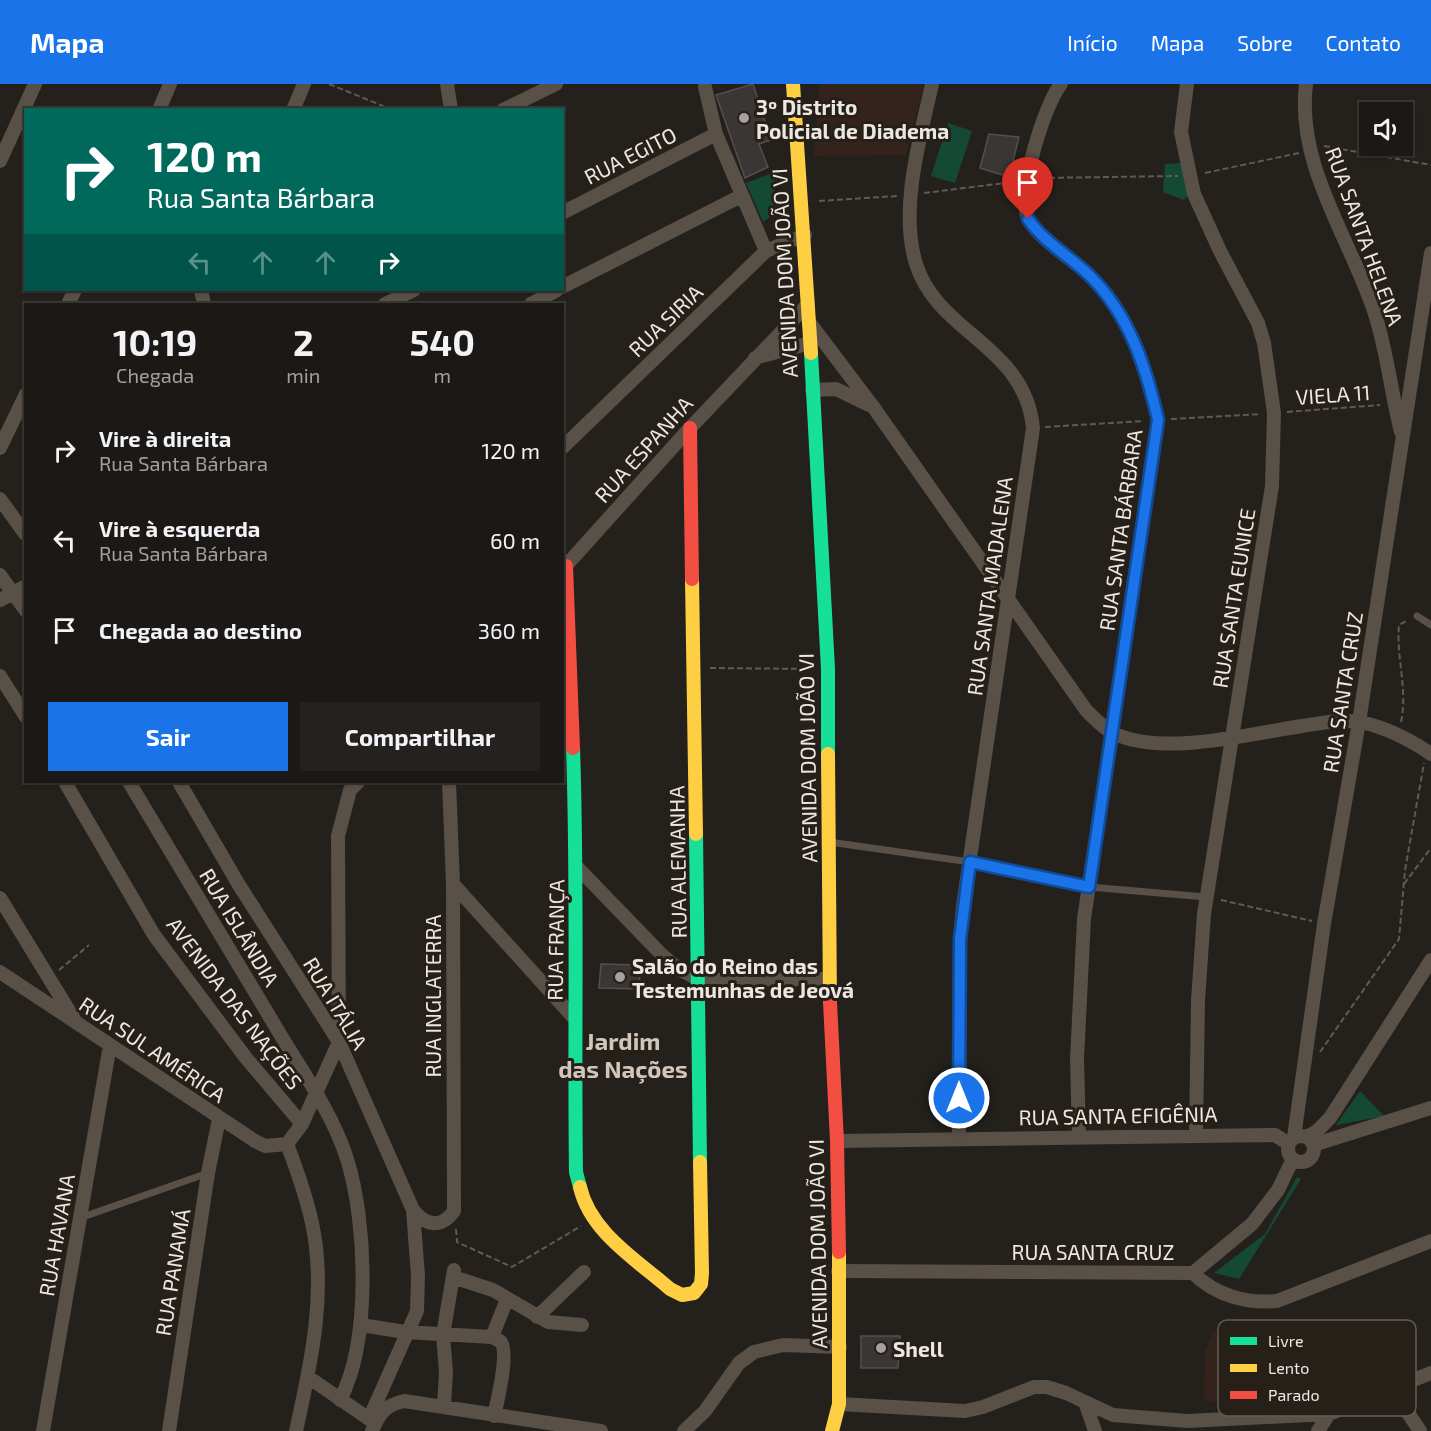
<!DOCTYPE html>
<html lang="pt">
<meta charset="utf-8">
<style>
:root{--surface:#1b1815;--page:#24211e;--text:#f1f3f6;--muted:#a0a0a0;--line:#393734;--accent:#1a73e8}
body{margin:0;font-family:"Exo 2",sans-serif;background:var(--page);color:var(--text);height:100vh;display:flex;flex-direction:column;font-size:22px;white-space:nowrap}
*{box-sizing:border-box;margin:0}
p{font-size:20px;color:var(--muted)}
.icon{flex:none;width:33px;height:33px;fill:none;stroke:currentColor;stroke-width:2;stroke-linecap:round;stroke-linejoin:round}
.map{position:relative;flex:1;overflow:hidden}
.drawer{position:absolute;left:24px;top:219px;width:540px;height:480px;display:flex;flex-direction:column;background:var(--surface);border-radius:0px;box-shadow:0 2px 4px #0004,0 0 0 2px var(--line)}
.drawer>*{flex:none}
.guide{position:absolute;left:24px;top:24px;width:540px;height:183px;border-radius:0px;box-shadow:0 2px 4px #0004,0 0 0 2px var(--line);background:#00695c;color:#fff;overflow:hidden}
.controls{position:absolute;left:1359px;top:18px;display:grid;gap:12px}
.controls a{display:grid;place-items:center;width:54px;height:54px;border-radius:0px;background:var(--surface);box-shadow:0 2px 4px #0004,0 0 0 2px var(--line);font-size:30px}
.pin{position:absolute;display:grid;place-items:center;width:51px;height:51px;color:#fff;margin:-62px -26px;border-radius:50% 50% 50% 0;rotate:-45deg;box-shadow:0 0 6px #0007}
.pin .icon{rotate:45deg}
.me{position:absolute;width:66px;margin:-33px;rotate:0deg;stroke-linejoin:round;filter:drop-shadow(0 0 4px #0008)}
.turn{display:flex;align-items:center;gap:21px;height:126px;padding:0 24px;font-size:27px}
.turn .icon{width:78px;height:78px;stroke-width:2.5}
.turn b{display:block;font-size:42px;line-height:51px}
.lanes{display:flex;align-items:center;height:57px;padding:0 24px;background:#0003;justify-content:center;gap:30px;direction:ltr}
.lanes .off{opacity:.35}
.eta{display:flex;justify-content:space-evenly;align-items:center;height:102px;text-align:center}
.eta b{font-size:36px;font-weight:700;line-height:42px}
.action{display:flex;gap:12px;margin-top:auto;padding:12px 24px}
.action a{flex:1;height:69px;border-radius:0px;background:var(--accent);color:#fff;font-size:24px;font-weight:700;line-height:69px;text-align:center}
.action a+a{background:var(--page);color:var(--text)}
ul{padding:0;list-style:none}
li{display:flex;align-items:center;gap:18px;height:90px;padding:0 24px}
li div{flex:1}
li b{display:block;font-size:22px}
li em{font-style:normal}
header{display:flex;align-items:center;gap:36px;box-sizing:border-box;height:84px;padding:0 30px;background:var(--accent);color:#fff}
header strong{font-size:28px}
nav{display:flex;gap:33px;margin-inline-start:auto;font-size:21px}
.map>svg:first-child{display:block}
.education{fill:#33231c}
.green{fill:#144a35}
.building{fill:#3a3635;stroke:#534f4e;stroke-width:1.5}
.lines{fill:none;stroke-linecap:round;stroke-linejoin:round}
.path{stroke:#605a53;stroke-width:2;stroke-dasharray:6 3;stroke-linecap:butt}
.lane{stroke:#595047;stroke-width:7}
.street{stroke:#595047;stroke-width:14}
.fast{stroke:#16e098;stroke-width:14}
.slow{stroke:#ffcf43;stroke-width:14}
.jam{stroke:#f24e42;stroke-width:14}
.route-casing{stroke:#114b97;stroke-width:15}
.route{stroke:#1a73e8;stroke-width:10}
.poi-dot{fill:#a6a19d;stroke:#272019;stroke-width:2}
.labels{text-anchor:middle;dominant-baseline:central;stroke-width:6;stroke-linejoin:round;paint-order:stroke}
.poi-label{font-size:21px;font-weight:bold;fill:#ece7e2;stroke:#272019;text-anchor:start}
.street-label{font-size:21px;fill:#ece7e2;stroke:#272019}
.quarter-label{font-size:24px;font-weight:bold;fill:#cfc6bd;stroke:#272019}
.key{fill:#272019;stroke:#625c55;stroke-width:1.5}
.key-label{font-size:16px;fill:#ece7e2}
</style>
<header>
<strong>Mapa</strong>
<nav><a>Início</a><a>Mapa</a><a>Sobre</a><a>Contato</a></nav>
</header>
<div class="map">
<svg width="1431" height="1347" viewBox="0 0 1431 1347">
<rect width="100%" height="100%" fill="#24201c"/>
<path class="education" d="M819,0h105l-18,71 -92,1z
M1214,1246l16,1 5,26 -8,1 -2,45 -21,-2 1,-50z"/>
<path class="green" d="M948,39l24,8 -17,52 -24,-7z
M1184,79l8,27 -8,10 -21,-8 2,-28z
M775,88l-2,43 -10,7 -17,-39z
M1360,1007l24,25 -48,9z
M1297,1093l4,2 -62,100 -25,-6 51,-39z"/>
<path class="building" d="M753,0l18,56 -12,4 9,23 -23,11 -29,-83z
M989,50l30,3 -10,40 -29,-9z
M601,880l38,1 1,24 -41,-1z
M861,1252h39l-2,32h-37z"/>
<g class="lines">
<path class="path" d="M329,0l64,26
M1324,62l107,19
M1205,89l94,-20
M1040,94l138,-2
M924,109l89,-11
M819,117l78,-5
M1287,328l93,-7
M1171,335l90,-5
M1045,343l99,-6
M710,584l102,1
M1401,638c7,-33 -5,-64 -2,-97l9,-5
M1404,800l27,-36
M1221,816l91,21
M59,886l30,-25
M1320,968l79,-113 6,-69 19,-107
M456,1145l1,13 55,25 69,-41"/>
<path class="lane" d="M1417,532l14,9
M829,758l141,20 119,25 117,10
M80,1134l128,-45"/>
<path class="street" d="M447,0l4,26
M932,0c-12,55 -33,125 -16,180 22,70 109,81 117,164l-70,478 -3,33 -1,198
M1061,0c-17,21 -44,109 -33,134 9,20 44,41 60,56 41,38 58,93 70,146l-74,499 -7,140 2,77
M1187,0l-6,48 13,62 26,57 38,72 6,20 10,70 -2,73 -68,428 -6,86 -2,135
M1306,0c-10,81 43,152 68,227 13,39 17,81 27,121
M705,3l11,47 50,117
M159,26l11,-26
M293,26l11,-26
M503,26l53,-26
M0,77l35,-77
M562,129l154,-79
M562,203l179,-91
M201,206l3,14
M68,220l7,-14
M385,220l29,-14
M531,220l26,-14
M809,238l65,86 212,302c8,8 17,18 27,23 50,24 136,1 189,-7 19,-3 40,-7 59,-4 27,6 48,17 70,32
M755,274l55,-15
M812,306l24,-1 33,16
M0,364l26,-54
M562,364l204,-197 39,-16
M0,415l26,36
M562,486l128,-142 118,-124
M0,491l26,36
M0,516l26,-14
M0,592l26,41
M65,698l89,153 92,123 56,66
M129,698c48,80 96,161 145,242 25,43 58,87 73,135 20,64 24,182 -7,241
M179,698l60,103 100,157 74,168c13,16 28,19 41,1l-1,-327 -4,-102
M577,783l86,89 16,13 21,11 129,-1
M453,800l121,134
M0,814l74,121
M0,888l255,169 10,5 22,-2
M1288 1065a13 13 0 1 1 26 0a13 13 0 1 1-26 0Z
M1294,1053l30,-213 35,-202 72,-469
M1307,1053l10,-6 13,-13 101,-158
M837,1057l438,-6 14,9
M287,1060l15,-20 37,-82 -1,-206 12,-46 8,-8
M287,1060c10,26 19,52 25,79 15,69 -1,140 -16,208
M1313,1061l118,-37
M838,1187l355,2 59,-49 26,-34 15,-31
M1193,1189c22,22 53,31 84,28l154,-60
M453,1193l40,13 55,32 34,3
M537,1233l47,-45
M361,1241l44,7 87,5c3,2 7,3 9,5 8,11 -4,61 -7,74
M492,1253l15,-38
M308,1293l67,46
M1392,1305l28,42
M839,1320l126,7 18,-4 51,-20h13l19,6 47,22 74,6 142,-7 102,-41
M1086,1321l9,26
M444,1322l2,-34 -3,-37 11,-65
M369,1335l48,-108 1,-35 -5,-66
M43,1347l67,-386
M169,1347l39,-258 11,-54
M372,1347c7,-17 13,-26 32,-30l197,30
M684,1347l21,-20 34,-48 15,-11 29,-7 57,2
M1318,1347l11,-17"/>
<path class="fast" d="M811,269l17,316v85
M573,664c5,142 1,283 3,424l4,15
M696,750l4,328"/>
<path class="slow" d="M793,0l18,269
M692,495l4,255
M828,670l2,248
M580,1103c10,45 57,73 90,102l12,6 12,-2 7,-9 1,-11 -2,-111
M832,1347l7,-27v-152"/>
<path class="jam" d="M690,344l2,151
M566,482l7,182
M830,918l7,139 2,111"/>
</g>
<g class="lines">
<defs>
<path id="route" d="M959,1014l1,-159 10,-77 119,25 69,-467c-12,-53 -29,-106 -69,-145 -20,-19 -45,-33 -61,-56"/>
</defs>
<use href="#route" class="route-casing"/>
<use href="#route" class="route"/>
</g>
<g class="poi-dot">
<circle cx="744" cy="34" r="6"/>
<circle cx="620" cy="893" r="6"/>
<circle cx="881" cy="1264" r="6"/>
</g>
<g class="labels">
<g class="poi-label">
<text x="756" y="22">3º Distrito<tspan x="756" dy="24">Policial de Diadema</tspan></text>
<text x="632" y="881">Salão do Reino das<tspan x="632" dy="24">Testemunhas de Jeová</tspan></text>
<text x="893" y="1264">Shell</text>
</g>
<g class="street-label">
<text transform="translate(630 71) rotate(-27)">RUA EGITO</text>
<text transform="translate(1365 152) rotate(70)">RUA SANTA HELENA</text>
<text transform="translate(784 189) rotate(-93)">AVENIDA DOM JOÃO VI</text>
<text transform="translate(665 236) rotate(-44)">RUA SIRIA</text>
<text transform="translate(1333 310) rotate(-4)">VIELA 11</text>
<text transform="translate(643 365) rotate(-48)">RUA ESPANHA</text>
<text transform="translate(1120 446) rotate(-82)">RUA SANTA BÁRBARA</text>
<text transform="translate(989 502) rotate(-82)">RUA SANTA MADALENA</text>
<text transform="translate(1233 514) rotate(-81)">RUA SANTA EUNICE</text>
<text transform="translate(1342 608) rotate(-81)">RUA SANTA CRUZ</text>
<text transform="translate(807 674) rotate(-91)">AVENIDA DOM JOÃO VI</text>
<text transform="translate(677 778) rotate(-91)">RUA ALEMANHA</text>
<text transform="translate(240 843) rotate(59)">RUA ISLÂNDIA</text>
<text transform="translate(555 856) rotate(-89)">RUA FRANÇA</text>
<text transform="translate(432 912) rotate(-90)">RUA INGLATERRA</text>
<text transform="translate(235 919) rotate(53)">AVENIDA DAS NAÇÕES</text>
<text transform="translate(336 919) rotate(59)">RUA ITÁLIA</text>
<text transform="translate(153 965) rotate(34)">RUA SUL AMÉRICA</text>
<text transform="translate(1118 1031) rotate(-1)">RUA SANTA EFIGÊNIA</text>
<text transform="translate(56 1151) rotate(-80)">RUA HAVANA</text>
<text transform="translate(817 1160) rotate(-91)">AVENIDA DOM JOÃO VI</text>
<text x="1093" y="1167">RUA SANTA CRUZ</text>
<text transform="translate(172 1188) rotate(-81)">RUA PANAMÁ</text>
</g>
<g class="quarter-label">
<text x="623" y="956">Jardim<tspan x="623" dy="28">das Nações</tspan></text>
</g>
</g>
<rect x="1218" y="1236" width="198" height="96" rx="9" class="key"/>
<rect x="1230" y="1253" width="27" height="8" fill="#16e098"/>
<rect x="1230" y="1280" width="27" height="8" fill="#ffcf43"/>
<rect x="1230" y="1307" width="27" height="8" fill="#f24e42"/>
<g class="key-label">
<text x="1268" y="1263">Livre</text>
<text x="1268" y="1290">Lento</text>
<text x="1268" y="1317">Parado</text>
</g>
</svg>
<div class="controls">
<a><svg class="icon" aria-label="sound" viewBox="0 0 24 24"><path d="M4 9h4l5-4v14l-5-4H4zM17 9q2 3 0 6"/></svg></a>
</div>
<div class="pin" style="left:1028px;top:135px;background:#d93025"><svg class="icon" aria-label="arrive" viewBox="0 0 24 24"><path d="M6 21V4h12l-3 4 3 4H6"/></svg></div>
<svg class="me" style="left:959px;top:1014px" viewBox="-20 -20 40 40"><circle r="17" fill="#1a73e8" stroke="#fff" stroke-width="3"/><path d="M0-11L8 9 0 5-8 9z" fill="#fff"/></svg>
<div class="guide">
<div class="turn"><svg class="icon" aria-label="right" viewBox="0 0 24 24"><path d="M7 20v-9h11M14 6l5 5-5 5"/></svg><div><b>120 m</b>Rua Santa Bárbara</div></div>
<div class="lanes"><svg class="icon off" aria-label="left" viewBox="0 0 24 24"><path d="M17 20v-9H6M10 6l-5 5 5 5"/></svg><svg class="icon off" aria-label="ahead" viewBox="0 0 24 24"><path d="M12 20V5M6 11l6-6 6 6"/></svg><svg class="icon off" aria-label="ahead" viewBox="0 0 24 24"><path d="M12 20V5M6 11l6-6 6 6"/></svg><svg class="icon" aria-label="right" viewBox="0 0 24 24"><path d="M7 20v-9h11M14 6l5 5-5 5"/></svg></div>
</div>
<section class="drawer">
<div class="eta">
<div><b>10:19</b><p>Chegada</p></div>
<div><b>2</b><p>min</p></div>
<div><b>540</b><p>m</p></div>
</div>
<ul>
<li><svg class="icon" aria-label="right" viewBox="0 0 24 24"><path d="M7 20v-9h11M14 6l5 5-5 5"/></svg><div><b>Vire à direita</b><p>Rua Santa Bárbara</p></div><em>120 m</em></li>
<li><svg class="icon" aria-label="left" viewBox="0 0 24 24"><path d="M17 20v-9H6M10 6l-5 5 5 5"/></svg><div><b>Vire à esquerda</b><p>Rua Santa Bárbara</p></div><em>60 m</em></li>
<li><svg class="icon" aria-label="arrive" viewBox="0 0 24 24"><path d="M6 21V4h12l-3 4 3 4H6"/></svg><div><b>Chegada ao destino</b></div><em>360 m</em></li>
</ul>
<div class="action"><a>Sair</a><a>Compartilhar</a></div>
</section>
</div>
